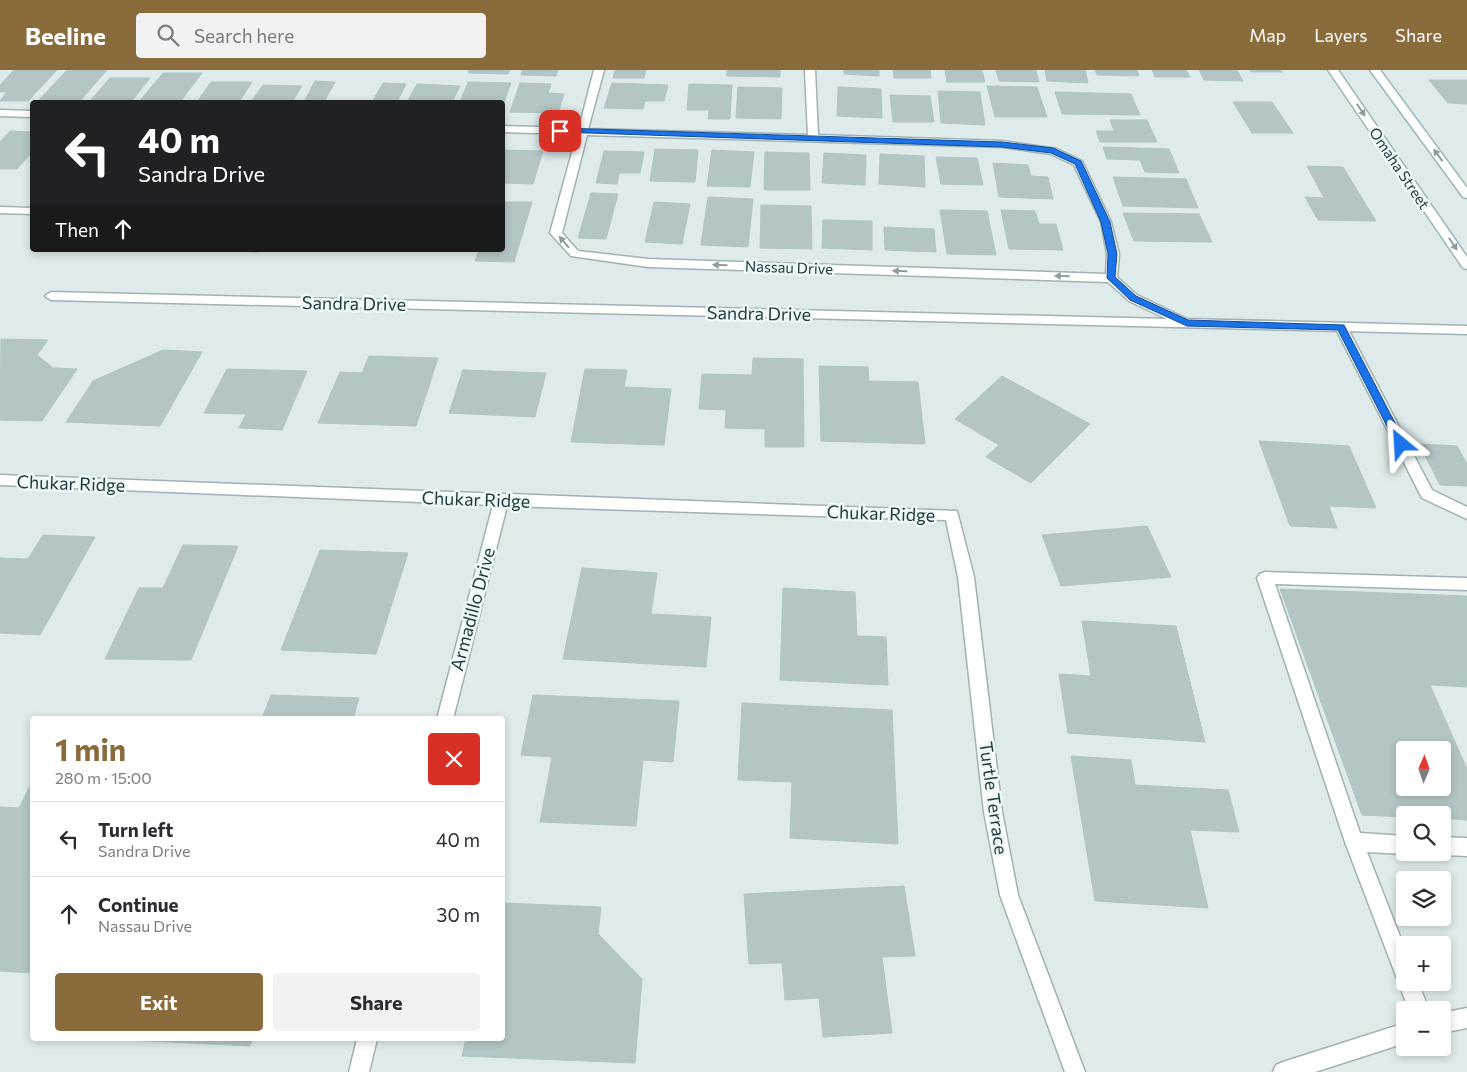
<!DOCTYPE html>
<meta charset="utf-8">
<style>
:root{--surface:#fff;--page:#f2f2f3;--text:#2b2b33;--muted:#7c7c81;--line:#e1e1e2;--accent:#8a6b3c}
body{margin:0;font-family:Commissioner,sans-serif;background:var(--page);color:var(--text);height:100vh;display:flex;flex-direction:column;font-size:19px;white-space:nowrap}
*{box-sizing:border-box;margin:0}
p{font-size:16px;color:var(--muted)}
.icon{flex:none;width:28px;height:28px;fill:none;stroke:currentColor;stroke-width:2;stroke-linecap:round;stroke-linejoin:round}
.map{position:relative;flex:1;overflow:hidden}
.drawer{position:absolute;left:30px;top:646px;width:475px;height:325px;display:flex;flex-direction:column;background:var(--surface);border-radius:5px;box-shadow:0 2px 8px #0003}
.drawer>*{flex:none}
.guide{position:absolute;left:30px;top:30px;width:475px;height:152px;border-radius:5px;box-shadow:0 2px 8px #0003;background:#202124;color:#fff;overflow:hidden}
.needle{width:32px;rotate:2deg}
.buttons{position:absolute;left:1396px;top:671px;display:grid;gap:10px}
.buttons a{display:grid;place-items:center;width:55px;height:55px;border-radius:5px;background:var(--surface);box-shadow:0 2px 8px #0003;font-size:25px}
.pin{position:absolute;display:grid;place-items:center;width:42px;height:42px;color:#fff;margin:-21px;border-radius:10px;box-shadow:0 2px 8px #0006}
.me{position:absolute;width:55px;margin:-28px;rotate:333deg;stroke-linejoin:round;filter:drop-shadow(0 0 4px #0008)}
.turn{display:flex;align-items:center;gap:18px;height:105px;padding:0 25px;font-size:22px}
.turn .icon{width:65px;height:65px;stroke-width:2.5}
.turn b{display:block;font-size:35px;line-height:42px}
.then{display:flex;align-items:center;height:48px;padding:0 25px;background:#0003;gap:10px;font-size:19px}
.round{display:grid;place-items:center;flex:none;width:52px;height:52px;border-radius:5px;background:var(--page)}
.overview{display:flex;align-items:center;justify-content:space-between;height:85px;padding:0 25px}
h1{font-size:30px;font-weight:700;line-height:38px;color:var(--accent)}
.cta{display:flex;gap:10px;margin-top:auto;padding:10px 25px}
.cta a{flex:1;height:58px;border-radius:5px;background:var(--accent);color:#fff;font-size:20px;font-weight:700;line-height:58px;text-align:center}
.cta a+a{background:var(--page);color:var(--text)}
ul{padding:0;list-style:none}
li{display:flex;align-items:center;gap:15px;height:75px;padding:0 25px;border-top:1px solid var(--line)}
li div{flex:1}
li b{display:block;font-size:19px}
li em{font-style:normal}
header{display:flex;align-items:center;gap:30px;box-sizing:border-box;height:70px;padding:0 25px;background:var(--accent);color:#fff}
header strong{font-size:24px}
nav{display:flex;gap:28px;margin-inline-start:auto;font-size:18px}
.search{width:350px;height:45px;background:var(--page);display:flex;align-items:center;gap:12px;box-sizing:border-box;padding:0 18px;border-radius:5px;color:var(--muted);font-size:19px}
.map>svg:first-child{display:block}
.building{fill:#b3c6c5;stroke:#afc6c5;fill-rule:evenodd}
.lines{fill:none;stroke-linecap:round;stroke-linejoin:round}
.lane-casing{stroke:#a0b2b3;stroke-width:3}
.street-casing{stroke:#a0b2b3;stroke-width:3}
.secondary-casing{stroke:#9bb7b9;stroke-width:3}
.lane{fill:#fff;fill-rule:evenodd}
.street{fill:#fff;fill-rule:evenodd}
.secondary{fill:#fff;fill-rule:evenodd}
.oneway{fill:#8e9c9e}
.route{fill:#1a73e8;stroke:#114b97}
.labels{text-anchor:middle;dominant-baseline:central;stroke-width:5;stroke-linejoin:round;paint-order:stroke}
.far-street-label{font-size:15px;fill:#1d393d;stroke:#eef8f7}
.street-label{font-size:18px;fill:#1d393d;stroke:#eef8f7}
</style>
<header>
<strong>Beeline</strong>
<div class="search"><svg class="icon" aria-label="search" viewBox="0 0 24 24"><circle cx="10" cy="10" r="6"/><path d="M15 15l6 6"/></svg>Search here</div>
<nav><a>Map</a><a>Layers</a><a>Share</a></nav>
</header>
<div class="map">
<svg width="1467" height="1002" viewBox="0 0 1467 1002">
<rect width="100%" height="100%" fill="#deebea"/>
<path class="building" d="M14,0h43l-29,31h-28l7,-9h-7v-7z
M67,0h40l-28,32 -41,-1z
M469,0h41l-2,4 -40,-1z
M522,0h36l-2,6 -35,-1z
M615,0h31l-2,8h-31z
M727,0h53v7l-53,-1z
M844,0h35v6l-35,-2z
M893,0h37l1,8h-37z
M945,0h37l3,12h-38z
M996,0h40l3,12 -40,-1z
M1045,0h40l3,13 -41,-2z
M1095,0h42l2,6 -42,-1z
M1152,0h34l4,7h-35z
M1199,0h38l6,11 -39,-1z
M1250,0h31l1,2h-31z
M163,3h39l-22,29h-41z
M110,8h40l-19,24 -41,-1z
M1429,10h38v24l-19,-1z
M315,11l20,1 -11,20h-20z
M211,12h41l-13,20h-42z
M468,12l43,1 -9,25v-6h-42z
M383,13l23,1 -9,18h-25z
M520,13l31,1 -3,9 16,1 -6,19 -48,-1z
M612,13l56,2 -4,16h-19l-2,8 -39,-1z
M417,14l43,2 -8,16h-45z
M689,14l43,1 -2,34h-22l1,-9h-22z
M263,15l39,1 -10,16h-41z
M987,16l50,1 10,30h-52z
M738,17l44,1 -1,31 -45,-1z
M838,17l43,2 1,29 -45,-2z
M938,21l42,1 5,33 -44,-2z
M1055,22l76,2 9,21 -78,-1z
M890,25l40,1 4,26h-41z
M1233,32h39l21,31h-41z
M1110,50h37l10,22h-57l-4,-11h18z
M10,61l22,1v20l-15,17h-17v-27z
M1103,77l66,2 10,24 -34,-1 -5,-12 -33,-1z
M655,79l43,1 -3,32 -45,-1z
M502,80l41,1 -10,33 -31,-1z
M712,80l42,2 -4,35 -43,-1z
M604,81l40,1 -4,21h-21l-2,11 -21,-1z
M765,82l44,1 1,37h-46z
M824,83l42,2 -1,30 -43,-2z
M880,84l44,2 1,31 -46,-3z
M936,87l41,1 6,27 -42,-1z
M993,93l35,2 3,11 17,1 5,22 -54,-2z
M1307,96l36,1 33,54 -58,-1 -13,-23 19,1z
M1113,107l73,2 12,29 -75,-2z
M591,123l27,1 -12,45 -28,-1z
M708,127l45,2 -5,48 -47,-2z
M502,132h30l-18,60 -39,-1 4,-11h23z
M654,132l36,2 -8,40 -37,-2z
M761,135l50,1 1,43 -52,-1z
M940,140l47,1 9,44 -49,-1z
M1001,140l34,1 4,13h17l7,26 -54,-1z
M1123,143l76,1 13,28 -78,-1z
M823,150l49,1v29l-50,-2z
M884,157l50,2 2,23 -51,-2z
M218,180h41l-1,2z
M1,269l47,1 -11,15 16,13 24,1 -35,52 -42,-1z
M163,280l39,2 -42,74 -94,-4 27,-41z
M369,286l69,2 -22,68 -98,-3 22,-51 22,1z
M753,288l50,1 1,88h-39v-18l-40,-1 1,-18 -27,-1 3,-35 50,1z
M819,296l49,1 1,14 49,1 7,62 -104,-3z
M227,299l80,2 -25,59 -43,-2 7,-14 -42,-1z
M585,299l42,1 -3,17 47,2 -7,56 -93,-3z
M463,300l83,3 -11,44 -86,-4z
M1002,306l88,48 -59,59 -45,-26 13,-12 -44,-26z
M1259,371l90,5 27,62 -47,-2 8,22 -47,-2z
M1419,374l38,2 10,18v22l-27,-1z
M1147,456l24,51 -110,9 -19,-51z
M43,465l52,2 -55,98 -40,-2v-75l28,1z
M183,475l55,1 -47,114 -86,-1 34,-71h24z
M320,480l88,3 -32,101 -95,-4z
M582,498l75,5 -6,41 60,3 -5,50 -143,-8z
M783,518l72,4 2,44 29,1 2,48 -108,-5z
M1280,519l187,7v91l-37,-2 37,84v51l-25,-2v-3h-37v2l-43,-2zM1405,680h37v38h-37z
M1082,551l94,5 29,116 -137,-9 -9,-59 32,2z
M271,625l88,3 -6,21h-91z
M533,625l146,6 -6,61 -30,-2 -7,66 -96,-4 12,-65 -31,-2z
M742,633l150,7 6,134 -108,-6 2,-56 -54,-2z
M1071,686l60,4 4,25 93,5 11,42 -49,-2 18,78 -113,-7z
M32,712v191l-32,-2v-164l19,1z
M904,816l11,70 -33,1 10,76 -69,4 -4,-39 -34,2 -3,-37 -33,1 -5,-70z
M502,833l99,4 -3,27 44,45 -7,84 -173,-7 4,-17h36z
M110,969h143l-3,7z"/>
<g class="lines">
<defs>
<path id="lane" d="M1341,253l6,4 85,163 35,17v12l-45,-21 -87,-171z
M1265,502l202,6v12l-192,-6 85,249 45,3v16h3l-3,2 -38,-2 38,97v33h13l11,28h-20l-64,-168 -88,-264 3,-4z
M1442,767l25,1v18l-25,-1 -6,-3h6z"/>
<path id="street" d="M594,0h10l-16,59 220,6 -3,-65h10l3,65 184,6 55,8 25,12 29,61 8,32 -2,23 20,18 50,24 280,7v8l-1416,-34 -6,-4 6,-4 1116,27 -38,-18 -21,-19 -460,-15 -77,-11 -21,-23 27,-99 -75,-2v-6l77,2zM587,65l415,12 49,7 23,11 27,57 6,32 -1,20 -458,-15 -70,-8 -16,-18z
M0,40l32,1v6l-32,-1z
M0,137l32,1v6l-32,-1z
M0,405l957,36 17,66 28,235 16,83 67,177h-20l-65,-177 -16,-83 -26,-235 -12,-57 -439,-14 -54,213h-16l56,-214 -493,-20z
M1467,938v20l-25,5v-20z
M1405,953v20l-90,29h-42l3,-7 7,-3z
M357,969h20l-8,33h-20z"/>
<path id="secondary" d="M1328,0h10l129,187v12l-4,-1z
M1370,0h10l87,118v10l-4,-1z"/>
</defs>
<use href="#lane" class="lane-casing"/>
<use href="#street" class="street-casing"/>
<use href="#secondary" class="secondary-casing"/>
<use href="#lane" class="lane"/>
<use href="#street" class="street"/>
<use href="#secondary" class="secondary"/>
</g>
<defs><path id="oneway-solid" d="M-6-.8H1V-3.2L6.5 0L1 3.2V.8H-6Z" transform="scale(1.25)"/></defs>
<g class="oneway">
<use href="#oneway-solid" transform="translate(1361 40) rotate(56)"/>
<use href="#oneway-solid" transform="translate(1438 85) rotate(-126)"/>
<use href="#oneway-solid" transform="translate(564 172) rotate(-131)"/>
<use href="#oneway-solid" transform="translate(1453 174) rotate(56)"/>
<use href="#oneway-solid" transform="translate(720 195) rotate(-178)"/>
<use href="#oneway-solid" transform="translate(900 201) rotate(-178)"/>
<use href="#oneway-solid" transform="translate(1062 206) rotate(-178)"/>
</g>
<path class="route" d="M560,58l442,14 51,6 28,13 29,61 7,32 -2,23 21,19 52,24 156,5 62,119 -5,3 -4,-1 -59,-116 -151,-4 -57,-26 -23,-22 1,-24 -7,-32 -26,-58 -24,-11 -49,-6 -444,-15 -2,-1z"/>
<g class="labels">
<g class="far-street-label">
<text transform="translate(1400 98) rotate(56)">Omaha Street</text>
<text transform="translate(789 197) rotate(2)">Nassau Drive</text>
</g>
<g class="street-label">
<text transform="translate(354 233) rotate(1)">Sandra Drive</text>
<text transform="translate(759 243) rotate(1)">Sandra Drive</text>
<text transform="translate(71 413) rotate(2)">Chukar Ridge</text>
<text transform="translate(476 429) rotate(2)">Chukar Ridge</text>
<text transform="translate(881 443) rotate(2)">Chukar Ridge</text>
<text transform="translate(472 539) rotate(-75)">Armadillo Drive</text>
<text transform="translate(994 728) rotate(82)">Turtle Terrace</text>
</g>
</g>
</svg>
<div class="buttons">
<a><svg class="needle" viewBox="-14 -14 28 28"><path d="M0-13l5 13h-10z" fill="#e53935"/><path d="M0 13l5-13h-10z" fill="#7c7c81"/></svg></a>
<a><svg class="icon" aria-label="search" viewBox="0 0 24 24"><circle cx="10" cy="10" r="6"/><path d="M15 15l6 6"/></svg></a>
<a><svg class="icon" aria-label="layers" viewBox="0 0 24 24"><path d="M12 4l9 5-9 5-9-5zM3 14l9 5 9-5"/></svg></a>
<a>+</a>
<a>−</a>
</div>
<div class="pin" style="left:560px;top:61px;background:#d93025"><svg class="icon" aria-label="arrive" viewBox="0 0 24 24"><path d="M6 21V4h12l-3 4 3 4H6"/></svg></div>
<svg class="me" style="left:1401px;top:374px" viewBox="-20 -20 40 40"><path d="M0-17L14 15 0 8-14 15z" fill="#1a73e8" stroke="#fff" stroke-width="4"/></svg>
<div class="guide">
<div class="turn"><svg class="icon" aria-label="left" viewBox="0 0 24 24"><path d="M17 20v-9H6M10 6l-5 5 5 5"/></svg><div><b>40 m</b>Sandra Drive</div></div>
<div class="then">Then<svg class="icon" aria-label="ahead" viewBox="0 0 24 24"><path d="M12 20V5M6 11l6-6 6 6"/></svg></div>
</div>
<section class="drawer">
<div class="overview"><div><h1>1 min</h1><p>280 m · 15:00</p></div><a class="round" style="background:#d93025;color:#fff"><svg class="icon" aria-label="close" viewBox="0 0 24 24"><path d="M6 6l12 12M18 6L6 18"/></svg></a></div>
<ul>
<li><svg class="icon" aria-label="left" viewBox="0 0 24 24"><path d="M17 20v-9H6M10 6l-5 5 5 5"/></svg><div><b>Turn left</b><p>Sandra Drive</p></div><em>40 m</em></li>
<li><svg class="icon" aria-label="ahead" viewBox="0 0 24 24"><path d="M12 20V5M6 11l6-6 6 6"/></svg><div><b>Continue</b><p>Nassau Drive</p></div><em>30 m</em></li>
</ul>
<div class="cta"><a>Exit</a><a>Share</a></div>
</section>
</div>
